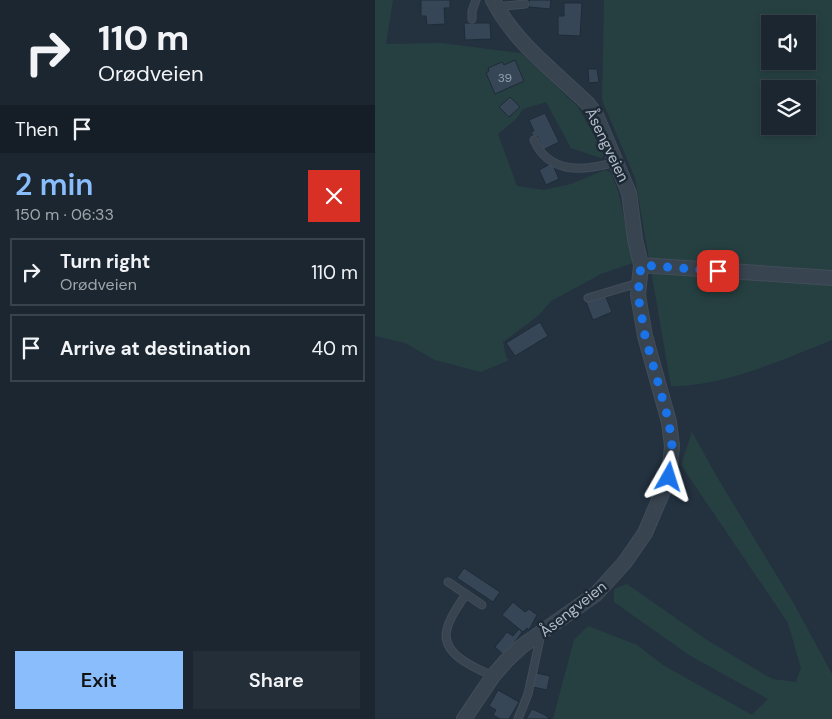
<!DOCTYPE html>
<meta charset="utf-8">
<style>
:root{--surface:#1b2630;--page:#242e38;--text:#f1f3f6;--muted:#a0a5ab;--line:#39434c;--accent:#89bdfc}
body{margin:0;font-family:"DM Sans",sans-serif;background:var(--page);color:var(--text);height:100vh;display:flex;flex-direction:column;font-size:19px;white-space:nowrap}
*{box-sizing:border-box;margin:0}
p{font-size:16px;color:var(--muted)}
.icon{flex:none;width:28px;height:28px;fill:none;stroke:currentColor;stroke-width:2;stroke-linecap:round;stroke-linejoin:round}
.map{position:relative;flex:1;overflow:hidden}
.details{display:flex;flex-direction:column;background:var(--surface);width:375px}
.details>*{flex:none}
.banner{background:#1b2630;color:var(--text);overflow:hidden}
.tools{position:absolute;left:386px;top:15px;display:grid;gap:10px}
.tools a{display:grid;place-items:center;width:55px;height:55px;border-radius:0px;background:var(--surface);box-shadow:0 2px 8px #0003,0 0 0 1px var(--line);font-size:25px}
.pin{position:absolute;display:grid;place-items:center;width:42px;height:42px;color:#fff;margin:-21px;border-radius:10px;box-shadow:0 2px 8px #0006}
.me{position:absolute;width:55px;margin:-28px;rotate:6deg;stroke-linejoin:round;filter:drop-shadow(0 0 4px #0008)}
.turn{display:flex;align-items:center;gap:18px;height:105px;padding:0 15px;font-size:22px}
.turn .icon{width:65px;height:65px;stroke-width:2.5}
.turn b{display:block;font-size:35px;line-height:42px}
.then{display:flex;align-items:center;height:48px;padding:0 15px;background:#0003;gap:10px;font-size:19px}
.round{display:grid;place-items:center;flex:none;width:52px;height:52px;border-radius:0px;background:var(--page)}
.overview{display:flex;align-items:center;justify-content:space-between;height:85px;padding:0 15px}
h1{font-size:30px;font-weight:600;line-height:38px;color:var(--accent)}
.action{display:flex;gap:10px;margin-top:auto;padding:10px 15px}
.action a{flex:1;height:58px;border-radius:0px;background:var(--accent);color:#111;font-size:20px;font-weight:600;line-height:58px;text-align:center}
.action a+a{background:var(--page);color:var(--text)}
ul{padding:0;list-style:none}
li{display:flex;align-items:center;gap:15px;height:68px;margin:0 10px 8px;padding:0 5px;border:2px solid var(--line);border-radius:0px}
li div{flex:1}
li b{display:block;font-size:19px}
li em{font-style:normal}
main{display:flex;flex:1;min-height:0}
.map>svg:first-child{display:block}
.green{fill:#264041;fill-rule:evenodd}
.building{fill:#364657;stroke:#1f2b37}
.lines{fill:none;stroke-linecap:round;stroke-linejoin:round}
.lane-casing{stroke:#424d59;stroke-width:9}
.street-casing{stroke:#424d59;stroke-width:16}
.lane{stroke:#384450;stroke-width:7}
.street{stroke:#384450;stroke-width:14}
.route{stroke:#1a73e8;stroke-width:9;stroke-dasharray:0 16.2}
.labels{text-anchor:middle;dominant-baseline:central;stroke-width:5;stroke-linejoin:round;paint-order:stroke}
.number-label{font-size:12px;fill:#939fac}
.street-label{font-size:15px;fill:#b5bfcb;stroke:#1d2935}
</style>
<main>
<section class="details">
<div class="banner">
<div class="turn"><svg class="icon" aria-label="right" viewBox="0 0 24 24"><path d="M7 20v-9h11M14 6l5 5-5 5"/></svg><div><b>110 m</b>Orødveien</div></div>
<div class="then">Then<svg class="icon" aria-label="arrive" viewBox="0 0 24 24"><path d="M6 21V4h12l-3 4 3 4H6"/></svg></div>
</div>
<div class="overview"><div><h1>2 min</h1><p>150 m · 06:33</p></div><a class="round" style="background:#d93025;color:#fff"><svg class="icon" aria-label="close" viewBox="0 0 24 24"><path d="M6 6l12 12M18 6L6 18"/></svg></a></div>
<ul>
<li><svg class="icon" aria-label="right" viewBox="0 0 24 24"><path d="M7 20v-9h11M14 6l5 5-5 5"/></svg><div><b>Turn right</b><p>Orødveien</p></div><em>110 m</em></li>
<li><svg class="icon" aria-label="arrive" viewBox="0 0 24 24"><path d="M6 21V4h12l-3 4 3 4H6"/></svg><div><b>Arrive at destination</b></div><em>40 m</em></li>
</ul>
<div class="action"><a>Exit</a><a>Share</a></div>
</section>
<div class="map">
<svg width="457" height="719" viewBox="0 0 457 719">
<rect width="100%" height="100%" fill="#243240"/>
<path class="green" d="M0,0h18l-7,44 55,-1 80,10 57,54 27,47 -4,4 -30,-10 -25,-46 -23,7 -7,10 -18,15 19,52 27,4 27,-6 34,-14 6,3 8,21 14,69 -32,11 -50,27 -13,15 -35,26 3,15 3,3 -28,12 -46,-12 -30,-17 -30,-7z
M229,0h228v340c-48,19 -109,47 -161,46l-36,-208 -33,-78zM395,24h37v37h-37zM395,89h37v37h-37z
M317,432l25,45 77,127 38,70v45h-279l21,-79 14,-14 49,19 26,20 89,50 16,-16 -79,-44 -75,-53v-13l13,-5 80,56 65,39 24,3 5,-14 -13,-45 -107,-158z"/>
<path class="building" d="M46,0h29v8h-6l1,16 -18,1 -1,-9h-5z
M154,0h22l-1,9 -21,-2z
M189,3h18l-2,33 -22,-1v-19h6z
M89,23h26l1,16 -26,1z
M140,60l9,21 -29,13 -9,-21 3,-2 -1,-3 14,-6 2,3z
M213,69h9l2,13 -10,1z
M135,97l10,10 -11,10 -10,-10z
M170,113l14,29 -16,8 -6,-14 -3,2 -3,-6 3,-1 -5,-11z
M177,163l7,16 -13,6 -7,-15z
M230,295l7,17 -19,8 -7,-18z
M165,322l8,14 -33,20 -9,-13z
M89,568l36,24 -7,10 -36,-24z
M138,602l12,10 4,-3 8,6 -8,15 -2,-2 -4,4 -21,-17z
M144,629l3,3 -17,24 -10,-9 12,-15 6,4z
M161,673l14,3 -3,14 -14,-3z
M123,690l21,12 -10,17h-9l-7,-4 3,-5 -7,-4z
M157,709l13,6 5,4h-24z"/>
<g class="lines">
<defs>
<path id="lane" d="M122,7l28,-3
M97,19v-8l4,-11
M159,140c15,35 51,31 82,22
M213,298l50,-15
M73,582l34,23
M91,594c-7,11 -16,22 -19,35 -7,25 28,39 46,47
M143,719l10,-25 13,-60"/>
<path id="street" d="M266,265l191,13
M89,719l29,-43 13,-15 16,-15 74,-52 29,-32 20,-29 24,-56 3,-31 -3,-24 -24,-86 -7,-41 3,-30 -6,-26 -6,-46 -33,-78 -8,-11c-34,-33 -74,-62 -95,-104"/>
</defs>
<use href="#lane" class="lane-casing"/>
<use href="#street" class="street-casing"/>
<use href="#lane" class="lane"/>
<use href="#street" class="street"/>
</g>
<g class="lines">
<path class="route" d="M294,477l3,-31 -3,-24 -24,-86 -7,-41 3,-30 77,6"/>
</g>
<g class="labels">
<g class="number-label">
<text x="130" y="78">39</text>
</g>
<g class="street-label">
<text transform="translate(232 145) rotate(64)">Åsengveien</text>
<text transform="translate(198 609) rotate(-38)">Åsengveien</text>
</g>
</g>
</svg>
<div class="tools">
<a><svg class="icon" aria-label="sound" viewBox="0 0 24 24"><path d="M4 9h4l5-4v14l-5-4H4zM17 9q2 3 0 6"/></svg></a>
<a><svg class="icon" aria-label="layers" viewBox="0 0 24 24"><path d="M12 4l9 5-9 5-9-5zM3 14l9 5 9-5"/></svg></a>
</div>
<div class="pin" style="left:343px;top:271px;background:#d93025"><svg class="icon" aria-label="arrive" viewBox="0 0 24 24"><path d="M6 21V4h12l-3 4 3 4H6"/></svg></div>
<svg class="me" style="left:294px;top:477px" viewBox="-20 -20 40 40"><path d="M0-17L14 15 0 8-14 15z" fill="#1a73e8" stroke="#fff" stroke-width="4"/></svg>
</div>
</main>
